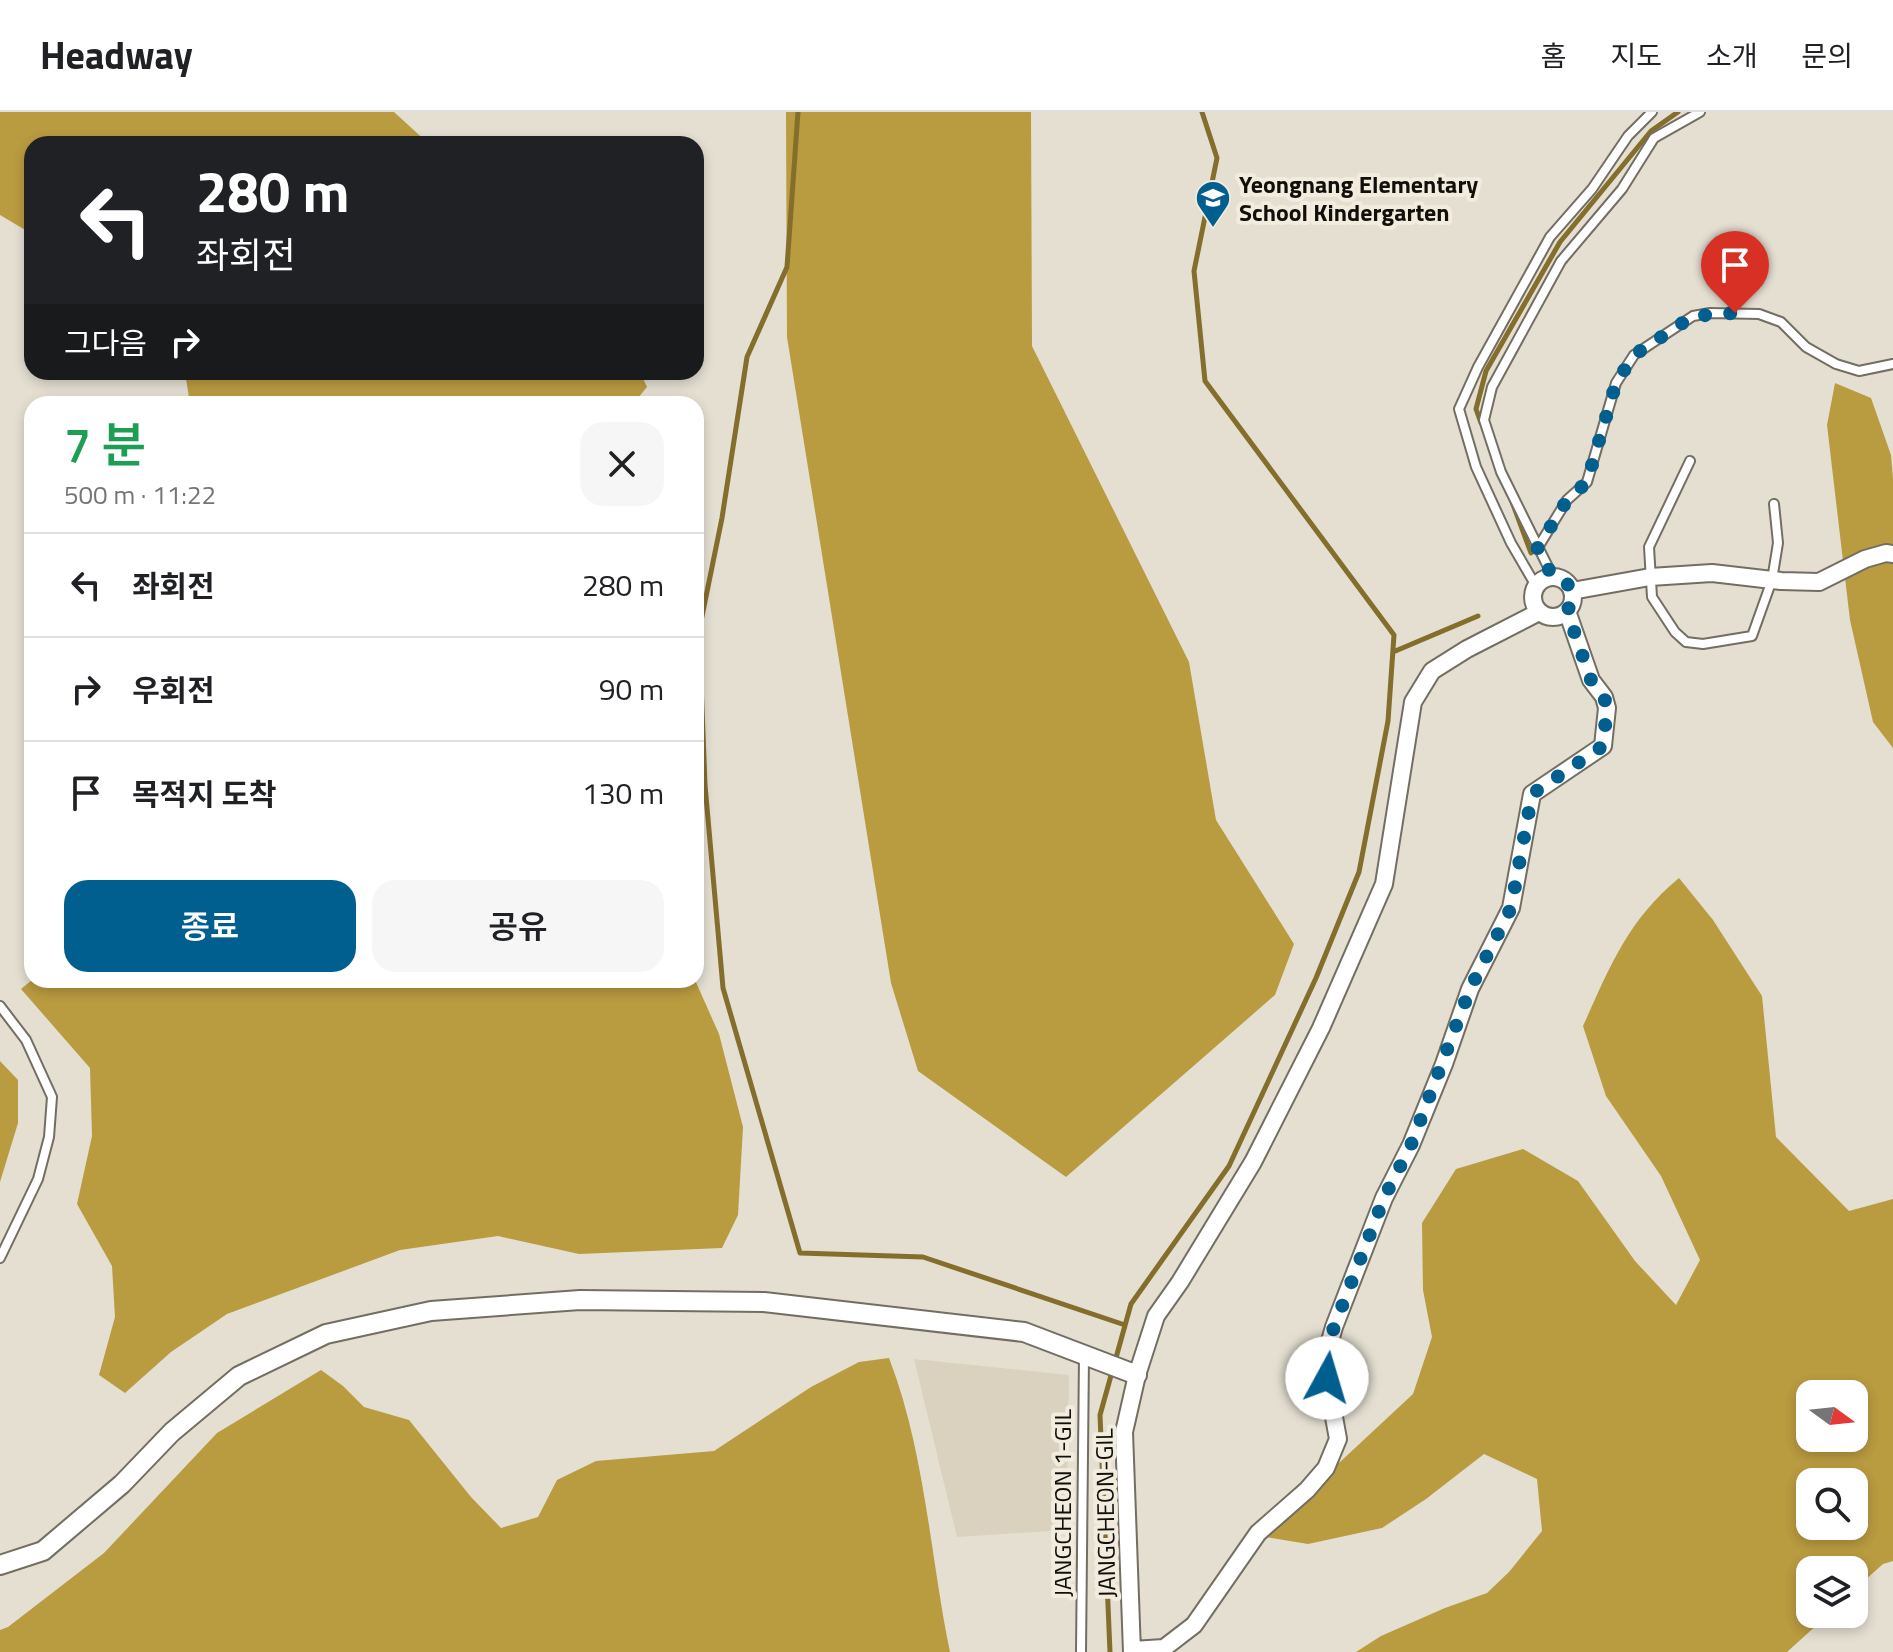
<!DOCTYPE html>
<html lang="ko">
<meta charset="utf-8">
<style>
:root{--surface:#fff;--page:#f6f6f6;--text:#202124;--muted:#757577;--line:#e0e0e0;--accent:#005f8f}
body{margin:0;font-family:"Titillium Web","Noto Sans KR",sans-serif;background:var(--page);color:var(--text);height:100vh;display:flex;flex-direction:column;font-size:30px;white-space:nowrap}
*{box-sizing:border-box;margin:0}
p{font-size:26px;color:var(--muted)}
.icon{flex:none;width:44px;height:44px;fill:none;stroke:currentColor;stroke-width:2;stroke-linecap:round;stroke-linejoin:round}
.map{position:relative;flex:1;overflow:hidden}
.sheet{position:absolute;left:24px;top:284px;width:680px;height:592px;display:flex;flex-direction:column;background:var(--surface);border-radius:24px;box-shadow:0 4px 12px #0003}
.sheet>*{flex:none}
.banner{position:absolute;left:24px;top:24px;width:680px;height:244px;border-radius:24px;box-shadow:0 4px 12px #0003;background:#202124;color:#fff;overflow:hidden}
.needle{width:52px;rotate:105deg}
.buttons{position:absolute;left:1796px;top:1268px;display:grid;gap:16px}
.buttons a{display:grid;place-items:center;width:72px;height:72px;border-radius:16px;background:var(--surface);box-shadow:0 4px 12px #0003;font-size:40px}
.pin{position:absolute;display:grid;place-items:center;width:68px;height:68px;color:#fff;margin:-82px -34px;border-radius:50% 50% 50% 0;rotate:-45deg;box-shadow:0 0 8px #0007}
.pin .icon{rotate:45deg}
.me{position:absolute;width:88px;margin:-44px;rotate:6deg;stroke-linejoin:round;filter:drop-shadow(0 0 6px #0008)}
.turn{display:flex;align-items:center;gap:28px;height:168px;padding:0 40px;font-size:36px}
.turn .icon{width:104px;height:104px;stroke-width:2.5}
.turn b{display:block;font-size:56px;line-height:68px}
.then{display:flex;align-items:center;height:76px;padding:0 40px;background:#0003;gap:16px;font-size:30px}
.round{display:grid;place-items:center;flex:none;width:84px;height:84px;border-radius:24px;background:var(--page)}
.summary{display:flex;align-items:center;justify-content:space-between;height:136px;padding:0 40px}
h1{font-size:48px;font-weight:600;line-height:60px;color:#1e9e55}
.button{display:flex;gap:16px;margin-top:auto;padding:16px 40px}
.button a{flex:1;height:92px;border-radius:24px;background:var(--accent);color:#fff;font-size:32px;font-weight:600;line-height:92px;text-align:center}
.button a+a{background:var(--page);color:var(--text)}
ul{padding:0;list-style:none}
li{display:flex;align-items:center;gap:24px;height:104px;padding:0 40px;border-top:2px solid var(--line)}
li div{flex:1}
li b{display:block;font-size:30px}
li em{font-style:normal}
header{display:flex;align-items:center;gap:48px;box-sizing:border-box;height:112px;padding:0 40px;background:var(--surface);border-bottom:2px solid var(--line)}
header strong{font-size:38px}
nav{display:flex;gap:44px;margin-inline-start:auto;font-size:28px}
.map>svg:first-child{display:block}
.built{fill:#dad2be}
.forest{fill:#b99b40;fill-rule:evenodd}
.lines{fill:none;stroke-linecap:round;stroke-linejoin:round}
.stream{stroke:#846e2c;stroke-width:5}
.service-casing{stroke:#736e62;stroke-width:12}
.minor-casing{stroke:#736e62;stroke-width:20}
.tertiary-casing{stroke:#736e62;stroke-width:22}
.service{stroke:#fff;stroke-width:8}
.minor{stroke:#fff;stroke-width:16}
.tertiary{stroke:#fff;stroke-width:18}
.route{stroke:#005f8f;stroke-width:14;stroke-dasharray:0 25.2}
.labels{text-anchor:middle;dominant-baseline:central;stroke-width:8;stroke-linejoin:round;paint-order:stroke}
.poi-label{font-size:24px;font-weight:bold;fill:#100f0a;stroke:#f1ecde;text-anchor:start}
.street-label{font-size:24px;fill:#100f0a;stroke:#f1ecde}
</style>
<header>
<strong>Headway</strong>
<nav><a>홈</a><a>지도</a><a>소개</a><a>문의</a></nav>
</header>
<div class="map">
<svg width="1893" height="1540" viewBox="0 0 1893 1540">
<rect width="100%" height="100%" fill="#e4dfd1"/>
<path class="built" d="M914,1247l155,16 -3,155 -109,7z"/>
<path class="forest" d="M0,0h394l35,32h-397v90l-32,-19z
M786,0h245l1,234 157,316 27,158 78,124 -19,51 -209,182 -148,-106 -27,-88 -104,-646z
M185,260h455l7,15 -14,17h-443z
M1835,271l36,15 20,57 2,24v269l-20,-26 -23,-102 -23,-195z
M1679,766l34,42 49,76 14,141 73,74 44,-12v362l-10,3 -29,26v-20h-44v44h19l-42,38h-431l25,-16 64,-28 42,-15 22,-21 33,-41 -5,-52 -53,-25 -58,45 -44,29 -74,16 -42,-7 45,-48 102,-95 19,-57 -9,-47 -1,-67 34,-54 67,-20 55,32 57,80 41,44 24,-45 -39,-84 -55,-80 -23,-70c27,-59 44,-105 96,-148zM1810,1282h44v44h-44zM1810,1370h44v44h-44z
M32,868h663l24,54 24,93 -5,88 -16,33 -143,6 -81,-18 -98,14 -173,64 -56,38 -46,41 -26,-18 16,-58 -3,-51 -35,-62 15,-68 -2,-68 -69,-79z
M0,949l18,19v43l-18,59z
M889,1246c36,93 41,197 61,294h-950v-22l8,-3 96,-74 113,-120 104,-63 22,16 21,21 45,13 62,77 30,31 37,-11 19,-37 39,-19 118,-10 97,-64 48,-25z"/>
<g class="lines">
<path class="stream" d="M798,0l-11,155 -40,90 -25,161 -23,113 6,154 18,203 77,265 123,4 202,68
M1481,311l-5,-14 10,-38 74,-129 91,-111 27,-19
M1511,387l20,54
M1393,540l85,-36
M1110,1540l-10,-237 31,-111 98,-138 87,-188 43,-106 29,-151 6,-86 -189,-254 -11,-110 23,-113 -15,-46"/>
<defs>
<path id="service" d="M1690,349l-41,86 3,50 23,35 11,10 17,2 49,-8 20,-56 6,-37 -4,-39
M1537,437l30,-49 20,-18 29,-99 18,-28 59,-39 17,-3 49,1 22,8 25,25 30,17 23,7 34,-7
M1553,465l-52,-105 -17,-52 8,-33 69,-126 61,-72 32,-51 46,-26
M1536,474l-25,-43 -35,-76 -17,-58 19,-42 72,-130 42,-48 36,-53 24,-24
M0,894l26,34 26,57 -3,40 -11,42 -38,79
M1081,1540l3,-297"/>
<path id="minor" d="M1533 485a20 20 0 1 1 40 0a20 20 0 1 1-40 0Z
M1572,479l78,-14 62,-4 69,8 38,1 46,-23 21,-6 7,1
M1132,1538l32,-2 30,-23 64,-92 49,-43 19,-22 12,-29 -14,-77 10,-35 50,-129 27,-53 33,-81 26,-75 41,-81 21,-114 71,-48 4,-38 -3,-11 -13,-17 -24,-69
M1132,1540l-8,-220 13,-57 19,-59 24,-34 73,-120 68,-134 63,-144 29,-182 19,-31 35,-22 72,-37"/>
<path id="tertiary" d="M0,1453l43,-14 79,-67 50,-52 67,-56 87,-42 105,-23 149,-11 184,2 260,30 113,43"/>
</defs>
<use href="#service" class="service-casing"/>
<use href="#minor" class="minor-casing"/>
<use href="#tertiary" class="tertiary-casing"/>
<use href="#service" class="service"/>
<use href="#minor" class="minor"/>
<use href="#tertiary" class="tertiary"/>
</g>
<g class="lines">
<path class="route" d="M1327,1266l-3,-16 10,-35 50,-129 27,-53 59,-156 41,-81 21,-114 71,-48 4,-38 -3,-11 -13,-17 -24,-69c10,-16 4,-31 -14,-34l-16,-28 30,-49 20,-18 29,-99 18,-28 59,-39 42,-3"/>
</g>
<defs>
<symbol id="school-pin" viewBox="-11 -11 22 30"><path d="M0 17L-7.5 6A9.5 9.5 0 1 1 7.5 6Z" fill="#005f8f" stroke="#f1ecde"/><path d="M0-5L7-2L0 1L-7-2ZM-4 1L0 2.5L4 1V4Q0 6-4 4Z" fill="#fff"/></symbol>
</defs>
<g fill-rule="evenodd">
<use href="#school-pin" x="1193" y="66" width="40" height="54"/>
</g>
<g class="labels">
<g class="poi-label">
<text x="1239" y="72">Yeongnang Elementary<tspan x="1239" dy="28">School Kindergarten</tspan></text>
</g>
<g class="street-label">
<text transform="translate(1062 1391) rotate(-90)">JANGCHEON 1-GIL</text>
<text transform="translate(1105 1401) rotate(-91)">JANGCHEON-GIL</text>
</g>
</g>
</svg>
<div class="buttons">
<a><svg class="needle" viewBox="-14 -14 28 28"><path d="M0-13l5 13h-10z" fill="#e53935"/><path d="M0 13l5-13h-10z" fill="#757577"/></svg></a>
<a><svg class="icon" aria-label="search" viewBox="0 0 24 24"><circle cx="10" cy="10" r="6"/><path d="M15 15l6 6"/></svg></a>
<a><svg class="icon" aria-label="layers" viewBox="0 0 24 24"><path d="M12 4l9 5-9 5-9-5zM3 14l9 5 9-5"/></svg></a>
</div>
<div class="pin" style="left:1735px;top:201px;background:#d93025"><svg class="icon" aria-label="arrive" viewBox="0 0 24 24"><path d="M6 21V4h12l-3 4 3 4H6"/></svg></div>
<svg class="me" style="left:1327px;top:1266px" viewBox="-20 -20 40 40"><circle r="19" fill="#fff"/><path d="M0-13L10 11 0 6-10 11z" fill="#005f8f"/></svg>
<div class="banner">
<div class="turn"><svg class="icon" aria-label="left" viewBox="0 0 24 24"><path d="M17 20v-9H6M10 6l-5 5 5 5"/></svg><div><b>280 m</b>좌회전</div></div>
<div class="then">그다음<svg class="icon" aria-label="right" viewBox="0 0 24 24"><path d="M7 20v-9h11M14 6l5 5-5 5"/></svg></div>
</div>
<section class="sheet">
<div class="summary"><div><h1>7 분</h1><p>500 m · 11:22</p></div><a class="round"><svg class="icon" aria-label="close" viewBox="0 0 24 24"><path d="M6 6l12 12M18 6L6 18"/></svg></a></div>
<ul>
<li><svg class="icon" aria-label="left" viewBox="0 0 24 24"><path d="M17 20v-9H6M10 6l-5 5 5 5"/></svg><div><b>좌회전</b></div><em>280 m</em></li>
<li><svg class="icon" aria-label="right" viewBox="0 0 24 24"><path d="M7 20v-9h11M14 6l5 5-5 5"/></svg><div><b>우회전</b></div><em>90 m</em></li>
<li><svg class="icon" aria-label="arrive" viewBox="0 0 24 24"><path d="M6 21V4h12l-3 4 3 4H6"/></svg><div><b>목적지 도착</b></div><em>130 m</em></li>
</ul>
<div class="button"><a>종료</a><a>공유</a></div>
</section>
</div>
